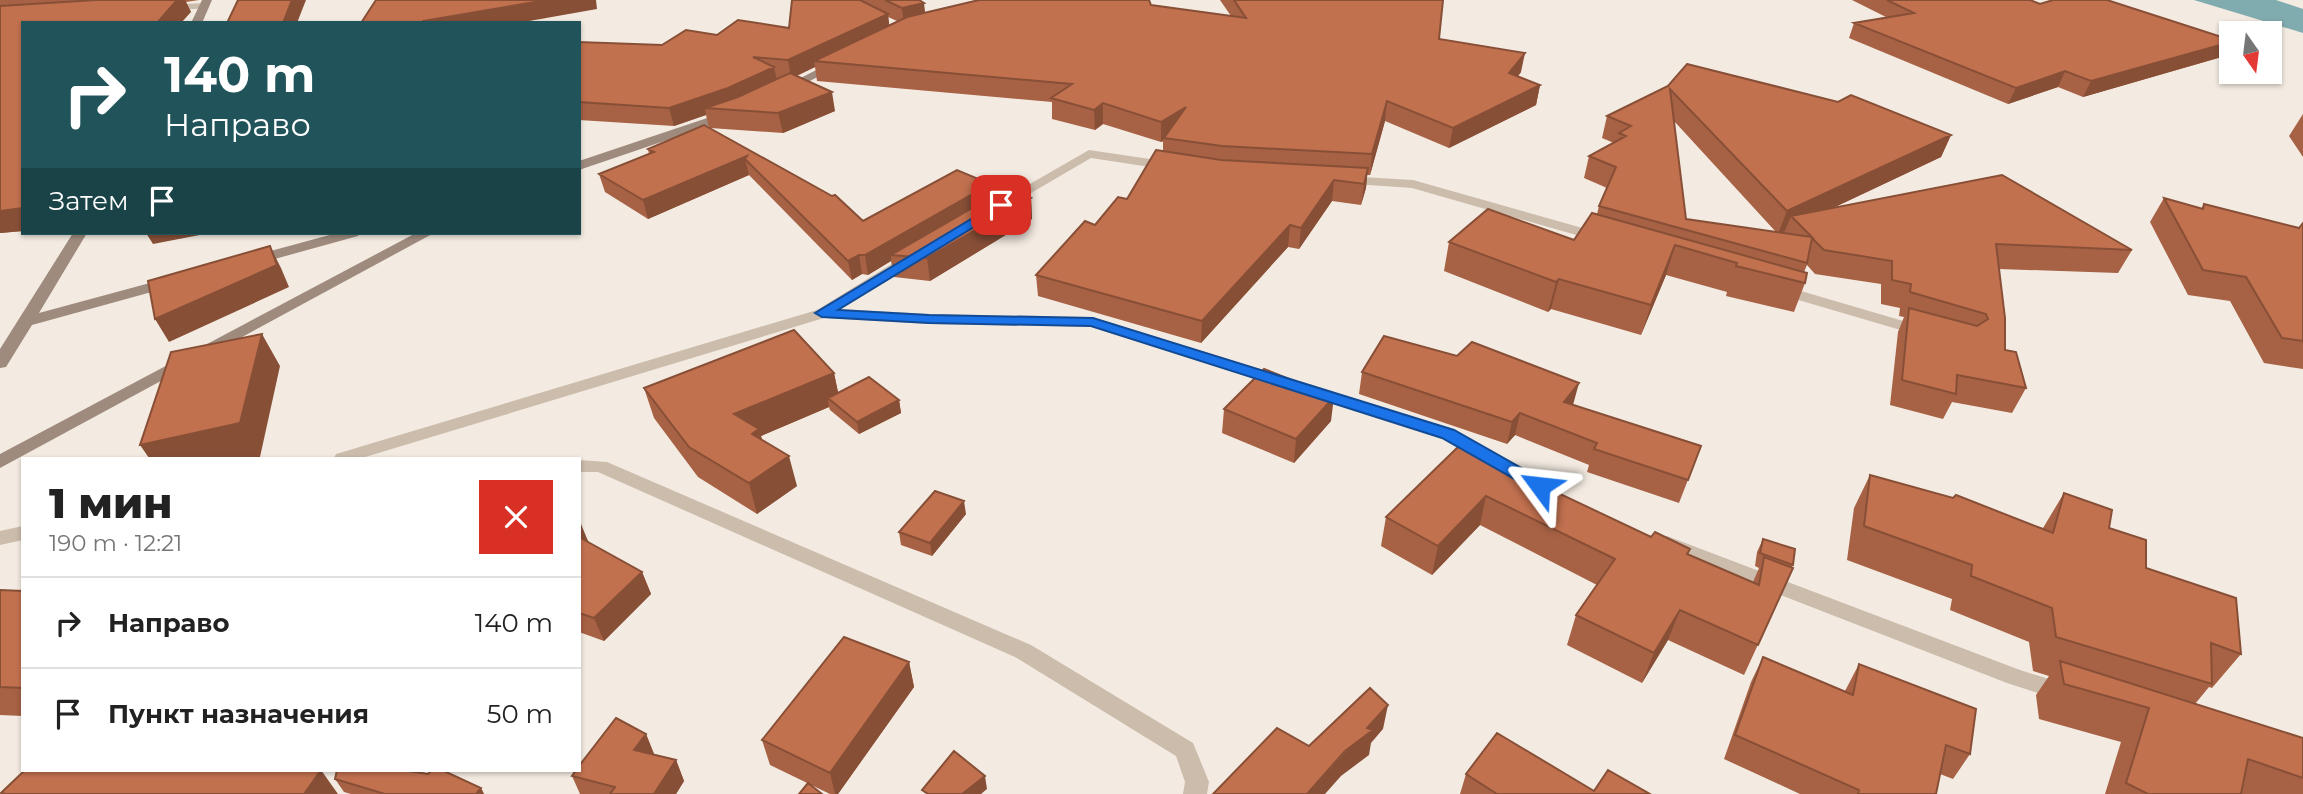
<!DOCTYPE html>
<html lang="ru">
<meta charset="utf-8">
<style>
:root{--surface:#fff;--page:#f6f6f6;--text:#222;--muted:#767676;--line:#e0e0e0}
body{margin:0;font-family:Montserrat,sans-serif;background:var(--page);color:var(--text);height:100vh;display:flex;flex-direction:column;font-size:26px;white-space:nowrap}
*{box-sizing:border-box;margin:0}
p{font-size:23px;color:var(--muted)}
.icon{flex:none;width:38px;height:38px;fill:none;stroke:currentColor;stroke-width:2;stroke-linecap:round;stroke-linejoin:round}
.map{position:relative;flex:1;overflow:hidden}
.details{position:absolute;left:21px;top:457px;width:560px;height:315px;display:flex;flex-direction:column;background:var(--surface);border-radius:0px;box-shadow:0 2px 5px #0004}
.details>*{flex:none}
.hud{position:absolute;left:21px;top:21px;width:560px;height:214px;border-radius:0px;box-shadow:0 2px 5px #0004;background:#21545a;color:#fff;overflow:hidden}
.needle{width:46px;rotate:166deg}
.fabs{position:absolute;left:2219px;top:21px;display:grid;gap:14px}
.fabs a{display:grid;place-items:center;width:63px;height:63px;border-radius:0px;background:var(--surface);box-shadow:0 2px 5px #0004;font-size:35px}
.pin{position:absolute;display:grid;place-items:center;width:60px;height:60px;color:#fff;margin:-30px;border-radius:14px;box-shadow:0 4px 10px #0006}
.me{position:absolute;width:77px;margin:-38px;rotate:300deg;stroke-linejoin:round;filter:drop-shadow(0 0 5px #0008)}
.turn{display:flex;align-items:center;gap:24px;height:147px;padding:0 28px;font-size:32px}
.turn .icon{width:91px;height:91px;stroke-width:2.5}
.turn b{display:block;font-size:49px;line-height:60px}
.then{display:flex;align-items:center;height:66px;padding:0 28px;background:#0003;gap:14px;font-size:26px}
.round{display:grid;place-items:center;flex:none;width:74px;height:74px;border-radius:0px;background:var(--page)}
.headline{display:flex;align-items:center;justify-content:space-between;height:119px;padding:0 28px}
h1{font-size:42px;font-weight:800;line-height:52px}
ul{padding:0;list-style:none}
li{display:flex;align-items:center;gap:21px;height:91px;padding:0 28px;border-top:2px solid var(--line)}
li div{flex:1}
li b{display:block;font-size:26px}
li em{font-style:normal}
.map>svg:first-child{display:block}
.water{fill:#80abaf}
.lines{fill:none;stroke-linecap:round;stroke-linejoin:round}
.street{fill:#cbbcac;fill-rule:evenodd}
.secondary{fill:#9f8b7e;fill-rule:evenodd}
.wall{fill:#a76144;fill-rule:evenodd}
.shaded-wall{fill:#884f37}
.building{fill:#c2714f;stroke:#884f37;stroke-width:2}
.route{fill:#1a73e8;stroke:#114b97;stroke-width:2}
</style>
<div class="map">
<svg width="2303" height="794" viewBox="0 0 2303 794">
<rect width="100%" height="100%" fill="#f3ebe1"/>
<path class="water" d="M2194,0h82l27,9v24z"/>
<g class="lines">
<path class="street" d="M204,3l5,3 -1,2 -42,3 -5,-3 5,-3z
M1089,150l81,12 7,4 -7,4 -79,-12 -84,49h-10l-2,-3z
M1344,176l69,4 194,55 2,3 -2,3h-10l-185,-53 -73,-5 -2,-3z
M911,252l5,2 3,3 -3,3 -76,49 89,5 163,3 195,60 3,4 -9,5 -6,-1 -184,-58 -162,-3 -105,-6 -462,140h-28l2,-4 481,-144z
M1777,284l150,44 2,3 -8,5 -150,-44 -2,-3z
M1311,386l143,44 99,54 3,5 -3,5h-14l-97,-56 -137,-43 -3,-4 3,-4z
M579,460l28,2 424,183 162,98 16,39 -2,12h-24l2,-12 -9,-26 -161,-99 -417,-185h-19z
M23,526v14l-23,5v-14z
M1667,536l353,134 51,16 3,6 -3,6 -8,3 -56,-18 -347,-135 -3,-5 3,-5z"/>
<path class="secondary" d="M202,0h10l-10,23h-11z
M832,62l10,2 -53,28 -10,-3z
M728,111l6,4 -2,3 -153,52v-9z
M73,233h14l-48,80 133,-36 8,5 -3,3 -145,40 -26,42 -6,1v-19z
M337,233h23l-2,3 -105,29 -8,-5 3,-3z
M416,233h18l-434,235v-14z"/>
</g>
<path class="wall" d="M0,0h199l-13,2 5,10 -168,11v208l-23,2z
M792,0h127l6,13 226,-8 80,11 -11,-16h223l-4,39 82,33 -3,4 22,9 -4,20 -87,43 -64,-27 -15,54h-3l-1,13 -5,17 -29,-4 -33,48 -11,-2 -87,96 -163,-47 -2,-21 59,-50 32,-26 36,-48v-10l-2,1 -58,-18 -8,6 -43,-11v-17l-235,-21 -2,-14 -18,9 38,35 -52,22 -73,-5 153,93 128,-24 40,1 1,21 -102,62 -36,-4 -3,-16 -23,14 -6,-1 -10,6 -103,-105 -101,44 -43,-27 -6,-18 50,-20 -1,-5 61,-21 -3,-13 -32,11 -95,-6v-78l83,3 55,-10 72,-7zM888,17l9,4 -8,4z
M1852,0h178l10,4 191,36v5l-6,11 -142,41 -25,-10 -50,17 -159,-66 5,-15 32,-6z
M1668,86l283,49 -10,22 -106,50 297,43 -14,23 -119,-4 6,81 21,38 -14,25 -60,-11 -9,17 -53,-14 8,-73 6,-15 -5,-1 1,-8 -19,-4v-20l-66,-10 -8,-9 -3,7 1,11 -11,29 -68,-16 1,-4 -61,-17 -25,60 -90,-26 -3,3 -104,-41 5,-29 125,-2 23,-26 2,-8 8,-18 -23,-10 5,-22 25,-13 -12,-5 5,-22zM1674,121l102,111 -90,-13z
M2303,114v43l-14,-21z
M2164,198l37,11 3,-5 95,24 4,-6v147l-39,-6 -34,-62 -42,-6 -38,-73z
M1362,372l211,33 128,41 -22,57 -92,-31 2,-7 -74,-30 -8,9 -148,-50z
M834,373l4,19 61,8 2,13 -42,21 -29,-24 -1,-3 -68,29 1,4 35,46 -40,28 -59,-37 -44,-59 -10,-30z
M1224,409l107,12 -37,42 -72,-30z
M1459,446l192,91 39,12 -2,6 65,27 6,-14 -4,-2 2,-14 6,-13 30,26 -1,2 1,1 -49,107 -76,-35 -26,43 -75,-38 9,-30 21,-30 -117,-60 -48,50 -51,-29 5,-29z
M1870,475l173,53 21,-35 45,35 37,40 95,86 -29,34 -3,-1 -14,17 108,34v56h-198l16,-52 -82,-23 -3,-24 13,-19 -16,-5 -4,-29 -79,-32 2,-11 -105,-39 7,-52z
M966,514l-34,42 -31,-11 -2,-13z
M579,523l10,20 53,29 9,22 -47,47 -25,-9z
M0,590l23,1v125l-23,-1z
M1763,657l82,34 14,-27 111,90 -17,25 -13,-5 -4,20h-136l-76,-35 27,-77z
M909,662l5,25 -76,107h-8l-60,-29 -8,-25z
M646,734l8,20 22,6 8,21 -8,13h-96l-8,-18z
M1466,774l128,17 56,3h-190z
M335,779l146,9 3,6h-133l-7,-2z"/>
<path class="shaded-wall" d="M177,0h8l6,12 -10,11h-24z
M292,0h14l-9,23h-14z
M547,0h49l1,9 -79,14h-95v-2z
M924,3l2,17 -22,5 -2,-17z
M888,14l2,17 -76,30 1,6 -24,11 -3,-18z
M2231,42v3l-6,11 -142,41 8,-16z
M1525,53l-4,19 -15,20 3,-19z
M774,67l4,18 -73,23 1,7 -32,11 -5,-18z
M2065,71l-7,16 -50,17 8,-16z
M1540,85l-4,20 -87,43 4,-20z
M832,92l3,19 -52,22 -5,-20z
M1387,101l-2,20 -15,54 2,-21z
M1103,103v21l-8,6 -1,-20z
M1186,107l-22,31 -1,3 -2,1v-20z
M1951,135l-10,22 -142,67 -8,-8 -6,15 -7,3 9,-23z
M747,156l-2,3 4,16 -101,44 -5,-19z
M1368,168l-2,20 -5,17 3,-21z
M1334,180l-2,21 -33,48 2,-21z
M990,184l2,18 -101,53v6l-23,14 -3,-20z
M1031,198l1,21 -102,62 -3,-23z
M23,208v23l-23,2v-22z
M1290,225l-2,22 -87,96 1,-22z
M146,233h64l-57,11z
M1675,245l-9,30 -25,60 10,-30z
M270,246l11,22 8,19 -120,55 -14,-23z
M859,255l3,19 -10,6 -4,-19z
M1559,279l-8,30 -3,3 8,-30z
M262,334l18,32 -20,91 -8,1h-103l-9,-13z
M834,373l6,29 -12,-4 1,9 -68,29 6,23 -33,-45z
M1579,383l-6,22 -15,19 6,-22z
M1334,397l-3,24 -37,42 2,-24z
M899,400l2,13 -42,21 -2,-12z
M1520,413l-5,22 -8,9 5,-22z
M789,456l8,30 -40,28 -8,-31z
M1486,496l-6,29 -48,50 6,-29z
M964,501l2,13 -34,42 -2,-13z
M581,524l9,22 -11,7v-27z
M642,572l9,22 -47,47 -10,-23z
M1680,610l-12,30 -26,43 12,-30z
M909,662l5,25 -76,107h-3l-5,-21z
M1388,705l-5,24 -12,14 -2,12 -28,21 -16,18h-18z
M646,734l8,20 -20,-4z
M676,760l8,21 -8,13h-22z
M321,770l17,24h-34z
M985,776l2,13 -6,5h-19z
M481,788l3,6h-8z"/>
<path class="building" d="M96,0h81l-20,23h-134v185l-23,3v-205z
M238,0h54l-9,23h-56z
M376,0h171l-124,21v2h-62z
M792,0h68l28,14 -100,46 -35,-3 21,10 -46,21 -59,20 -90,-6v-60l83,3 24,-15 31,5 21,-15 51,8z
M885,0h34l5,3 -22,5z
M979,0h170l2,5 95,13 -12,-18h209l-4,39 86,14 -16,20 31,12 -87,43 -66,-27 -15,53 -150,-8 -58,-8 22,-31 -25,15 -58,-19 -9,7 -43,-12 21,-14 -258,-23 93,-44z
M1887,0h143l10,4 13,-4h54l124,40v2l-140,39 -26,-10 -49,17 -162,-65 60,-10z
M1687,64l151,38 13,-7 100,40 -164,76 -117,-122 16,130 126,18 -21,-21 211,-41 130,75 -136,-6 9,74v32l11,2 10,36 -69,-13 -1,19 -54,-14 7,-72 68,18 11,-7 -2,-5 -76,-22 1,-8 -19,-4v-19l-68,-11 -12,-12 -5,25 -208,-57 17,-39 -27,-11 37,-20 -7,-3 12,-7 -24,-10 61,-30z
M790,73l42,19 -54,21 -73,-5 33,-11z
M704,125l128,71 3,-1 28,26 94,-51 33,14 -125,71h-6l-11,6 -103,-102 2,-3 -104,44 -44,-26 55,-22 -6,-3z
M1156,150l65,10 147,8 -4,16 -30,-4 -33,48 -11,-3 -88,96 -166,-46 49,-54 10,4 23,-28 9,2z
M1007,188l24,10 -104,60 -36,-3z
M2164,198l39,11 1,-5 95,24 4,-5v118l-21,-3 -36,-61 -43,-7z
M1488,209l86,31 18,-27 215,60 -2,10 -69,-17 1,-3 -62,-18 -24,60 -92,-26 -3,3 -107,-40z
M270,246l7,19 -122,54 -7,-38z
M794,330l40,43 -100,41 25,15 -7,5 37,22 -40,27 -60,-36 -45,-59z
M262,334l-22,89 -100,22 31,-93z
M1384,336l73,20 15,-14 107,41 -15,19 137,44 -13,34 -94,-31 3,-6 -77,-30 -8,9 -150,-50z
M1264,369l70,28 -38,42 -72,-30z
M869,377l30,23 -42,22 -29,-24z
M1459,446l192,91 4,-5 35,17 -3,5 72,31 5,-28 29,11 -35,77 -78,-35 -26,43 -78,-38 39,-56 -129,-63 -48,50 -52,-29z
M1870,475l83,23 3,-3 97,38 11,-40 48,17 -3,18 37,12v28l90,30 5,56 -30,-11 1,41 -156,-47 -4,-29 -81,-32 1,-11 -108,-39z
M935,491l29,10 -34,42 -31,-11z
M579,537l63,35 -48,46 -15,-5z
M1763,539l32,10 -2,16 -33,-12z
M0,590l23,1v97l-23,-1z
M844,637l65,25 -79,111 -68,-33z
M1763,657l90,38 6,-31 117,45 -6,45 -24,-9 -10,49h-78l1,-4 -124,-55z
M2060,661l243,77v40l-55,-19 -7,35h-93l-22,-11 23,-75 -85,-24z
M1370,688l18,17 -21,23 6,2 -28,21 -38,43h-94l64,-66 32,18z
M616,718l30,16 -12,16 42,10 -22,34h-44l5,-7 -43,-11 4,-6h3v-4z
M1497,733l97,58 14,-21 42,24h-153l-31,-20z
M954,751l31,25 -23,18h-34l-6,-4z
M25,770h296l-17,24h-298l-5,-1z
M337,770h66l25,4 4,-4h10l39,18 -5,6h-91l-50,-15z
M808,783l14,11h-23z"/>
<path class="route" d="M1001,201l4,1v6l-167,102 91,5 164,3 361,112 92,52 3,4 -9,6 -6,-2 -92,-52 -351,-112 -162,-3 -107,-6 -7,-4z"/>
</svg>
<div class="fabs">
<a><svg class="needle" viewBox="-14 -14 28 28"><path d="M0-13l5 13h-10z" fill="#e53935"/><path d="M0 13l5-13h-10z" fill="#767676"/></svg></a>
</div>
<div class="pin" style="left:1001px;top:205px;background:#d93025"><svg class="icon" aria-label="arrive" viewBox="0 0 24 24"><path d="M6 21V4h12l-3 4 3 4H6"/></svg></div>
<svg class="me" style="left:1540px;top:486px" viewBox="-20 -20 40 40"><path d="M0-17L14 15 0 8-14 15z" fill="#1a73e8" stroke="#fff" stroke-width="4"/></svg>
<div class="hud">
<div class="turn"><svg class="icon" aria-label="right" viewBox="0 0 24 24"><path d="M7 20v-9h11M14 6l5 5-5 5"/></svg><div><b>140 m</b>Направо</div></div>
<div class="then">Затем<svg class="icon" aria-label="arrive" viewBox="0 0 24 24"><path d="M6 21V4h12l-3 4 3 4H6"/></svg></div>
</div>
<section class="details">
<div class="headline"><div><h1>1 мин</h1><p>190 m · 12:21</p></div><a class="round" style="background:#d93025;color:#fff"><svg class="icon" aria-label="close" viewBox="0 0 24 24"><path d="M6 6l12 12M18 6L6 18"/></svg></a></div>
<ul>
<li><svg class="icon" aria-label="right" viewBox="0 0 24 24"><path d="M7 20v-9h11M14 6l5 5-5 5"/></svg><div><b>Направо</b></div><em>140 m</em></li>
<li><svg class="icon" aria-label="arrive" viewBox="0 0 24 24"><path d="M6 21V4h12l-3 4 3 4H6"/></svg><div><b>Пункт назначения</b></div><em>50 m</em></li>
</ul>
</section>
</div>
